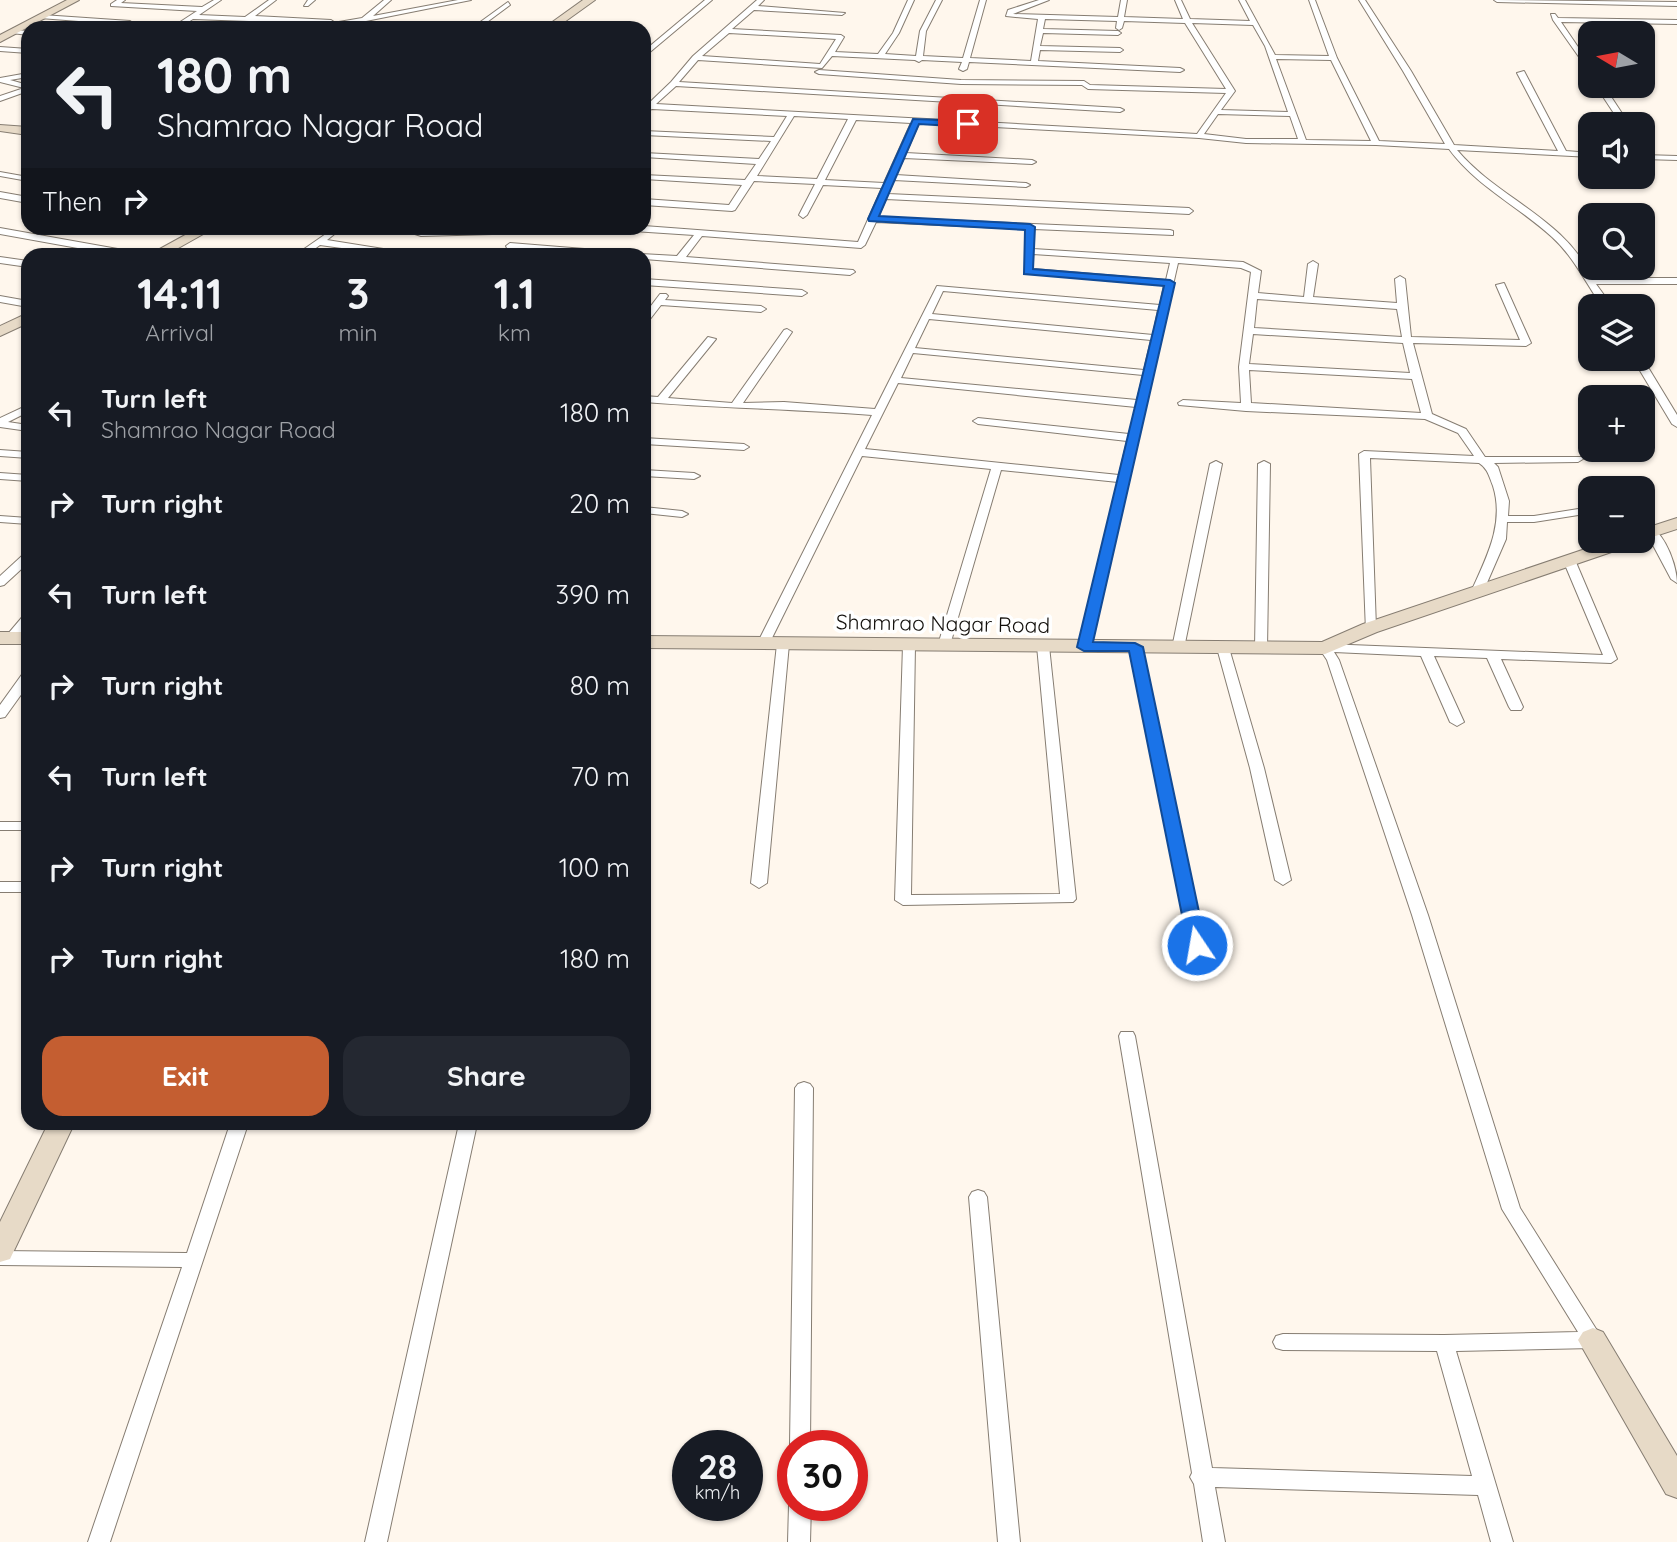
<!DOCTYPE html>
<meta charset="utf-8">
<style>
:root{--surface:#171b24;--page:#242831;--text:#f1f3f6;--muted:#9ea1a6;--accent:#c45e31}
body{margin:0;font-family:Quicksand,sans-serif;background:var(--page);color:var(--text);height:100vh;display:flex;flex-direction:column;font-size:26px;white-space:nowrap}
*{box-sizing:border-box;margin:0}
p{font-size:23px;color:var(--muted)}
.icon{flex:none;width:38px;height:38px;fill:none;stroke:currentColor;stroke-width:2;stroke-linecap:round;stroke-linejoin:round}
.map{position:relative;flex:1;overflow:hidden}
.drawer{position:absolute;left:21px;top:248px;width:630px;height:882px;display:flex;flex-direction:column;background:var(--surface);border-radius:21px;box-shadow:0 2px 5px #0004}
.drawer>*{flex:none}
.banner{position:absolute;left:21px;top:21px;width:630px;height:214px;border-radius:21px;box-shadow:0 2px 5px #0004;background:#171b24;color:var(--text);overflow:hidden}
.needle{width:46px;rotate:280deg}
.tools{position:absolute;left:1578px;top:21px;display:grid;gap:14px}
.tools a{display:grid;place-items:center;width:77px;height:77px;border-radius:14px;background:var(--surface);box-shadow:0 2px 5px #0004;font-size:35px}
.speed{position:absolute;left:672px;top:1430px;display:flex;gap:14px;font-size:35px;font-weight:700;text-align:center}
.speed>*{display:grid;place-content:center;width:91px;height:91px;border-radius:50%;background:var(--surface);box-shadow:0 2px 5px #0004;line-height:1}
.speed small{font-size:18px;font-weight:400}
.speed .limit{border:10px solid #d22;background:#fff;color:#111}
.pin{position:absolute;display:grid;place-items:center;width:60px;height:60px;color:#fff;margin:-30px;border-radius:14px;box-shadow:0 4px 10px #0006}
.me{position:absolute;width:77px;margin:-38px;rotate:348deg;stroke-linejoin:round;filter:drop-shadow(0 0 5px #0008)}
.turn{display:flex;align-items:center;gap:24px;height:147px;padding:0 21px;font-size:32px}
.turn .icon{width:91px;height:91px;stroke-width:2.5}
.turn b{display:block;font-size:49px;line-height:60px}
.then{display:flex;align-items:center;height:66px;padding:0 21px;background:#0003;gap:14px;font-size:26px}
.eta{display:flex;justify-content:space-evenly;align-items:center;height:119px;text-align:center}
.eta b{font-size:42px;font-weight:700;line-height:49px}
.primary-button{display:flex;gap:14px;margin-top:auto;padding:14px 21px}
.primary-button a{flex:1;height:80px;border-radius:21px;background:var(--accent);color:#fff;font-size:28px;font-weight:700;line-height:80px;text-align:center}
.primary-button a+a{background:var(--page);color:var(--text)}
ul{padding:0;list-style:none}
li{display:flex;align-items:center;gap:21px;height:91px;padding:0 21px}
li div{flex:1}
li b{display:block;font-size:26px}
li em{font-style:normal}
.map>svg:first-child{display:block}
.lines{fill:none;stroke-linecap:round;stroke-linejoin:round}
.street-casing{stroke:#867d72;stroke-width:2}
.secondary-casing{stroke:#867d72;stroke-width:2}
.street{fill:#fff;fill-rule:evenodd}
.secondary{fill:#e7dac7;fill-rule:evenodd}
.route{fill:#1a73e8;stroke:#114b97;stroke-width:2}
.labels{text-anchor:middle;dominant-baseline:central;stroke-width:7;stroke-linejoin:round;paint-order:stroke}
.street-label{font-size:21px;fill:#120f0b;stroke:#fff}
</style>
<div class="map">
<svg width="1677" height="1542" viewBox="0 0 1677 1542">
<rect width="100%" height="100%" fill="#fff7ed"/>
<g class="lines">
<defs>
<path id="street" d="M117,0h8l-4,3 81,4 12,-7h7l-22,15 46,2 24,-17h7l-21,16 76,4 3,2 -1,1 29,-5 22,-18h7l-18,16 85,-16h13l-140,28h-14l13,-4 -137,-5 -14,9h-8l26,-17 -86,-5v-2z
M308,0h7l-7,6h-4z
M705,0h7l-68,57v-6z
M757,0h7l-6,6 87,7 -3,2 -88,-5 -22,19 109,6 3,2 -9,15 43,2 15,-21 15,-33h6l-15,33 -14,21 31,2 4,-25 16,-31h6l-16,31 -3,25 40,2 17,-58h6l-16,58 61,3 7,-42 -32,-3 2,-6 31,-10h10l-36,14 105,3 3,-17h6l-3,17 59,2 -8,-19h6l9,19 60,2 -11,-21h6l30,55 54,1 -20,-56h6l22,58 42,83 66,3 -42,-73 -44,-71h6l46,71 43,74 104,6 -41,-78 7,-2 42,80 25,2v4l-134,-7c40,48 109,69 135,128h85v6h-81l16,22h-10c-17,-24 -28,-49 -50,-69 -34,-31 -76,-51 -103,-88l-73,-4 -130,-2 -47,-5 -280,-15 -13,30 126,7 4,2 -4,2 -128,-6 -8,17 130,8 4,2 -4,2 -132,-7 -6,14 301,14 4,3 -4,3 -303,-15 -8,18 292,13 3,1v4l-139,-6 -1,20 210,13 18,9 -3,22 46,4 4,-33 5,-3 5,3 -5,33 84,6 -2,-24 5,-3 5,3 6,58 109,3 -24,-55 8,-2 27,60 -5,3 -113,-3 19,71 34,15 19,28h97l1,2 -5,3 -84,1 4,4 11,34 -1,15h26l57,-9v6l-57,9h-27l-1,17 -23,53 -6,4 -4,-1 -2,-3c15,-34 34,-68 22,-106 -4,-10 -5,-17 -14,-23l-109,-5 6,170 -2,3h-8l-7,-177 5,-3 110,5 -16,-23 -33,-14 -179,-8 -67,-6 -1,-2 5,-3 58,3 -2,-36 12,-95 -10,-4 -63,-5 -88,387 -5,1 -6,-4 39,-165 -117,-12 -51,175 -6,4 -6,-4 53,-176 -129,-13 -93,188 -1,3h-10l-1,-3 115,-229c-76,-6 -152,-7 -228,-13v-6l14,1 50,-60 8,2 -48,59 64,5 52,-73 3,-1 5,3 -49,71 41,-1 91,7 62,-123 223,19 4,-20 -139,-12 1,-44 -150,-7 -11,23 -4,3 -159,-12 -16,21 167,13 2,2 -5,3 -206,-16v-3l-3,-2 36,2 17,-21 -61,-4 -4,-3 15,-2 214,16 24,-54 -59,-3 -16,30 -4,3 -4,-3 16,-31 -61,-3 -19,29 -3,1 -88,-6v-6l85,6 13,-20 -98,-6v-4l101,5 11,-16 -112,-7v-4l115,6 12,-18 -127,-6v-4l130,6 13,-21 -135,-7 -8,3v-8h4l23,-22 22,-26zM1045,19l72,2 -1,7 3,2 3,-2 2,-7 61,2 41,66 -136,-4 -6,-4 -123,-1 -142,-10 -4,2 4,2 142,10 121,1 6,4 138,4 -29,41 -541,-30 20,-18 444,26 4,-2 -4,-2 -441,-26 19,-22 124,8 10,-12 83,4 4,2 3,-2 40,2 -3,7 4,2 4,-2 2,-7 211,10 4,-2 -4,-2 -142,-7 2,-11 80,2 3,-2 -3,-2 -80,-2 3,-13 75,2 3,-2 -3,-2 -75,-2zM1192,23l61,2 12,21 23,66 -67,-2 14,-19zM729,33l107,6 -16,25 -118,-8zM1276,59l55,1 40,81 -65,-1zM1218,114l72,2 8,23h-52l-42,-5zM794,116l54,3 -31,60 -60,-3zM856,120l55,3 -27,60 -59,-3zM1033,254l137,9 -4,17 -133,-11zM943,291l215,19 -5,25 -221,-21zM1257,299l140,10 5,28 -148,-9zM929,319l222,21 -7,30 -229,-22zM1253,334l150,9 7,30 -161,-9zM913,353l230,22 -6,25 -236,-22zM1249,370l163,9 9,34 -170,-10zM898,383l238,24 -7,27 -151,-16 -5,3 5,3 149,17 -8,34 -254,-26z
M1494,0l183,2v4l-180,-4z
M508,2l2,3 -31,23h-7z
M1551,14h4l3,4 119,2v4l-116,-2 30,44v8l-38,-54z
M42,15l88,6 3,2 -3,2 -90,-7z
M376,22l40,4 3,2 -45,-3z
M14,30l14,1v4l-16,-2z
M0,47l28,2v4l-28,-2z
M28,73v4l-18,3 18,5v6l-28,10v-5l24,-8 -24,-6v-4z
M1596,86h8l25,38h-8z
M1643,155l34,1v4l-34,-1z
M0,172l28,5v4l-28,-5z
M0,192l28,5v6l-28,-5z
M0,228l140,25 4,3h-22l-122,-22z
M397,228l24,2 104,-2 4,2 -4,3 -104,3z
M333,229l4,3 -10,8 100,16h-28l-79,-11 -15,11h-11z
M510,243l124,10 4,3h-44l-87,-8 -1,-2z
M0,257l28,4v6l-28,-4z
M644,279l158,11 5,3 -5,3 -158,-11z
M660,294h6l2,2 -3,4 96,6 5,3 -5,3 -100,-7 -14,18 -3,1v-9z
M0,296l28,5v6l-28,-5z
M1633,359h10l34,56v12l-5,-3z
M28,405v7l-20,10 20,3v6l-28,-4v-9z
M644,438l100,6 5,3 -5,3 -100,-6z
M0,450l28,2v6l-28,-2z
M1216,461l6,3 -38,184 -6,4 -6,-4 38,-184z
M1264,461l6,3 -3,185 -6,4 -6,-4 3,-185z
M644,470l50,3 6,3 -6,3 -50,-3z
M0,473l28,2v6l-28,-2z
M644,507l38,4 6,3 -6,3 -38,-4z
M0,516l28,2v6l-28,-2z
M1652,528c14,8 25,39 25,55l-6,-4 -25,-47z
M28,553v10l-24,22 -4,1v-10l24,-22z
M1569,556l6,4 42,99 -6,4 -110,-4 22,48 -2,3h-10l-2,-3 -22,-49 -53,-2 30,66 -7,4 -7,-4 -29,-66 -87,-4 5,8 89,255 92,293 83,132 -3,6 -7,2 -137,3 57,191h-22l-13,-47 -263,-8 10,55h-22l-9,-58 -4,-7 2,-4 -73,-437 2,-4h12l2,4 77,432 260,8 -35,-125 -154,-1 -7,-2 -3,-6 3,-6 7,-2 161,1 134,-3 -76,-123 -90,-294 -85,-255 -8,-12 6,-4 278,11 -40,-95z
M28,614v12l-13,15h-8l-2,-3 2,-3 17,-20z
M783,640l6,4 -22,239 -8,5 -8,-5 26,-239z
M909,641l6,4 -4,250 149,-1 -23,-248 6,-4 6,4 27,253 -3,3 -170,3 -8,-5 8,-255z
M1135,643l6,4 64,298 -2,4h-12l-2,-4 -60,-298z
M1223,644l6,4 35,120 27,112 -8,5 -8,-5 -25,-112 -33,-120z
M28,672v13l-23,32 -5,1v-13l23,-32z
M0,822h28v8h-28z
M0,882h28v10h-28z
M804,1082l6,2 3,4 -3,358h-17v6l-3,-6 5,-358 3,-4z
M230,1124h18l-138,418h-22l94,-275 -182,-2v-14l187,2z
M459,1124h18l-90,418h-22z
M978,1190l6,2 3,5 33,345h-22l-29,-345 3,-5z
M793,1498v7h18l-1,37h-22l1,-37z"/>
<path id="secondary" d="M67,0h12l-79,42v-7z
M583,0h12l-39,28h-12z
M0,125l28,2v8l-28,-4z
M198,228h16l-50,28h-17z
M28,313v10l-28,13v-10z
M1677,518v11l-34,11v-11z
M1609,541h26l-3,4 -255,87 -52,22 -681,-6v-12l678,6 41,-18z
M0,632h28v12h-28z
M48,1124h26l-64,135 -10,3v-40z
M1593,1328l10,4 74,124v42l-11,-4 -88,-154 5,-8z"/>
</defs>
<use href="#street" class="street-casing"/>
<use href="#secondary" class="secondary-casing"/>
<use href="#street" class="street"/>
<use href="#secondary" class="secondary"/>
</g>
<path class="route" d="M913,119l55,2 5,3 -5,3 -49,-3 -40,92 151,8 5,3 -2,42 137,11 5,3 -82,359 42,1 8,4 63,298 -3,4h-12l-3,-4 -59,-294h-45l-7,-4 87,-361 -140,-12 1,-44 -156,-9 -1,-2z"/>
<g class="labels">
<g class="street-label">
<text transform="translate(943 623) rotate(1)">Shamrao Nagar Road</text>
</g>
</g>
</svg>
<div class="tools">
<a><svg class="needle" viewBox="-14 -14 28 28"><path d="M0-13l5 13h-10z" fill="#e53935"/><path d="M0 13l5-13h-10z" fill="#9ea1a6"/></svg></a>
<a><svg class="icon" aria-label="sound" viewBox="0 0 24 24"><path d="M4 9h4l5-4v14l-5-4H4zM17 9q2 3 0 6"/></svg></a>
<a><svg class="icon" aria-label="search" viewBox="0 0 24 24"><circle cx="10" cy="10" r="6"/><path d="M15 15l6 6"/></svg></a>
<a><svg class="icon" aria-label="layers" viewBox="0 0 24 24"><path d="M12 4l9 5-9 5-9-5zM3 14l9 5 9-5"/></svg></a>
<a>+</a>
<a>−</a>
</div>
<div class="speed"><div>28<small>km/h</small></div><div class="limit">30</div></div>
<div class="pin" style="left:968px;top:124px;background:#d93025"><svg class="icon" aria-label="arrive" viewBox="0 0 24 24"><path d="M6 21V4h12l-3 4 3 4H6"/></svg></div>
<svg class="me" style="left:1197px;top:945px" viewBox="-20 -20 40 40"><circle r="17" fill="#1a73e8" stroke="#fff" stroke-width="3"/><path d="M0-11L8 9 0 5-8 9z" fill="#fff"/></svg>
<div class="banner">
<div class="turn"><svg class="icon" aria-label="left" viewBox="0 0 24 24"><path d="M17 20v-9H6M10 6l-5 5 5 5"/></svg><div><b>180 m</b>Shamrao Nagar Road</div></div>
<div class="then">Then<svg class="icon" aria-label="right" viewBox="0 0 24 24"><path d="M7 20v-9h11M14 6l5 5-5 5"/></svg></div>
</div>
<section class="drawer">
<div class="eta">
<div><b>14:11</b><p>Arrival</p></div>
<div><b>3</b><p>min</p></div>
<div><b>1.1</b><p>km</p></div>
</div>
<ul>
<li><svg class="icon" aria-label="left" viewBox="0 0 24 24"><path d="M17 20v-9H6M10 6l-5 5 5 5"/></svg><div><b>Turn left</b><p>Shamrao Nagar Road</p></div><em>180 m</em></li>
<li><svg class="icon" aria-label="right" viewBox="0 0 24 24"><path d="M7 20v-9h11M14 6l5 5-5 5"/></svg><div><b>Turn right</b></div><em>20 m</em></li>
<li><svg class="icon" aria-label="left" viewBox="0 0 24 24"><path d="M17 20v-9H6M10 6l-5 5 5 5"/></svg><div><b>Turn left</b></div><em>390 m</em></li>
<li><svg class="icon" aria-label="right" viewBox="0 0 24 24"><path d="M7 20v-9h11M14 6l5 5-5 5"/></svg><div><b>Turn right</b></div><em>80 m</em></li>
<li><svg class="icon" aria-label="left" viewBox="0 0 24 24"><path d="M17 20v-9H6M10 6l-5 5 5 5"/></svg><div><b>Turn left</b></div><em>70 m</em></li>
<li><svg class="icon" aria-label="right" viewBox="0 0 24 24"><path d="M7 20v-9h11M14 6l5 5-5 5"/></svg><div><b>Turn right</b></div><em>100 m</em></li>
<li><svg class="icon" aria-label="right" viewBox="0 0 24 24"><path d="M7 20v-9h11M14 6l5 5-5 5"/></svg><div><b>Turn right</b></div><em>180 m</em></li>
</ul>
<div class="primary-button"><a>Exit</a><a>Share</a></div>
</section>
</div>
